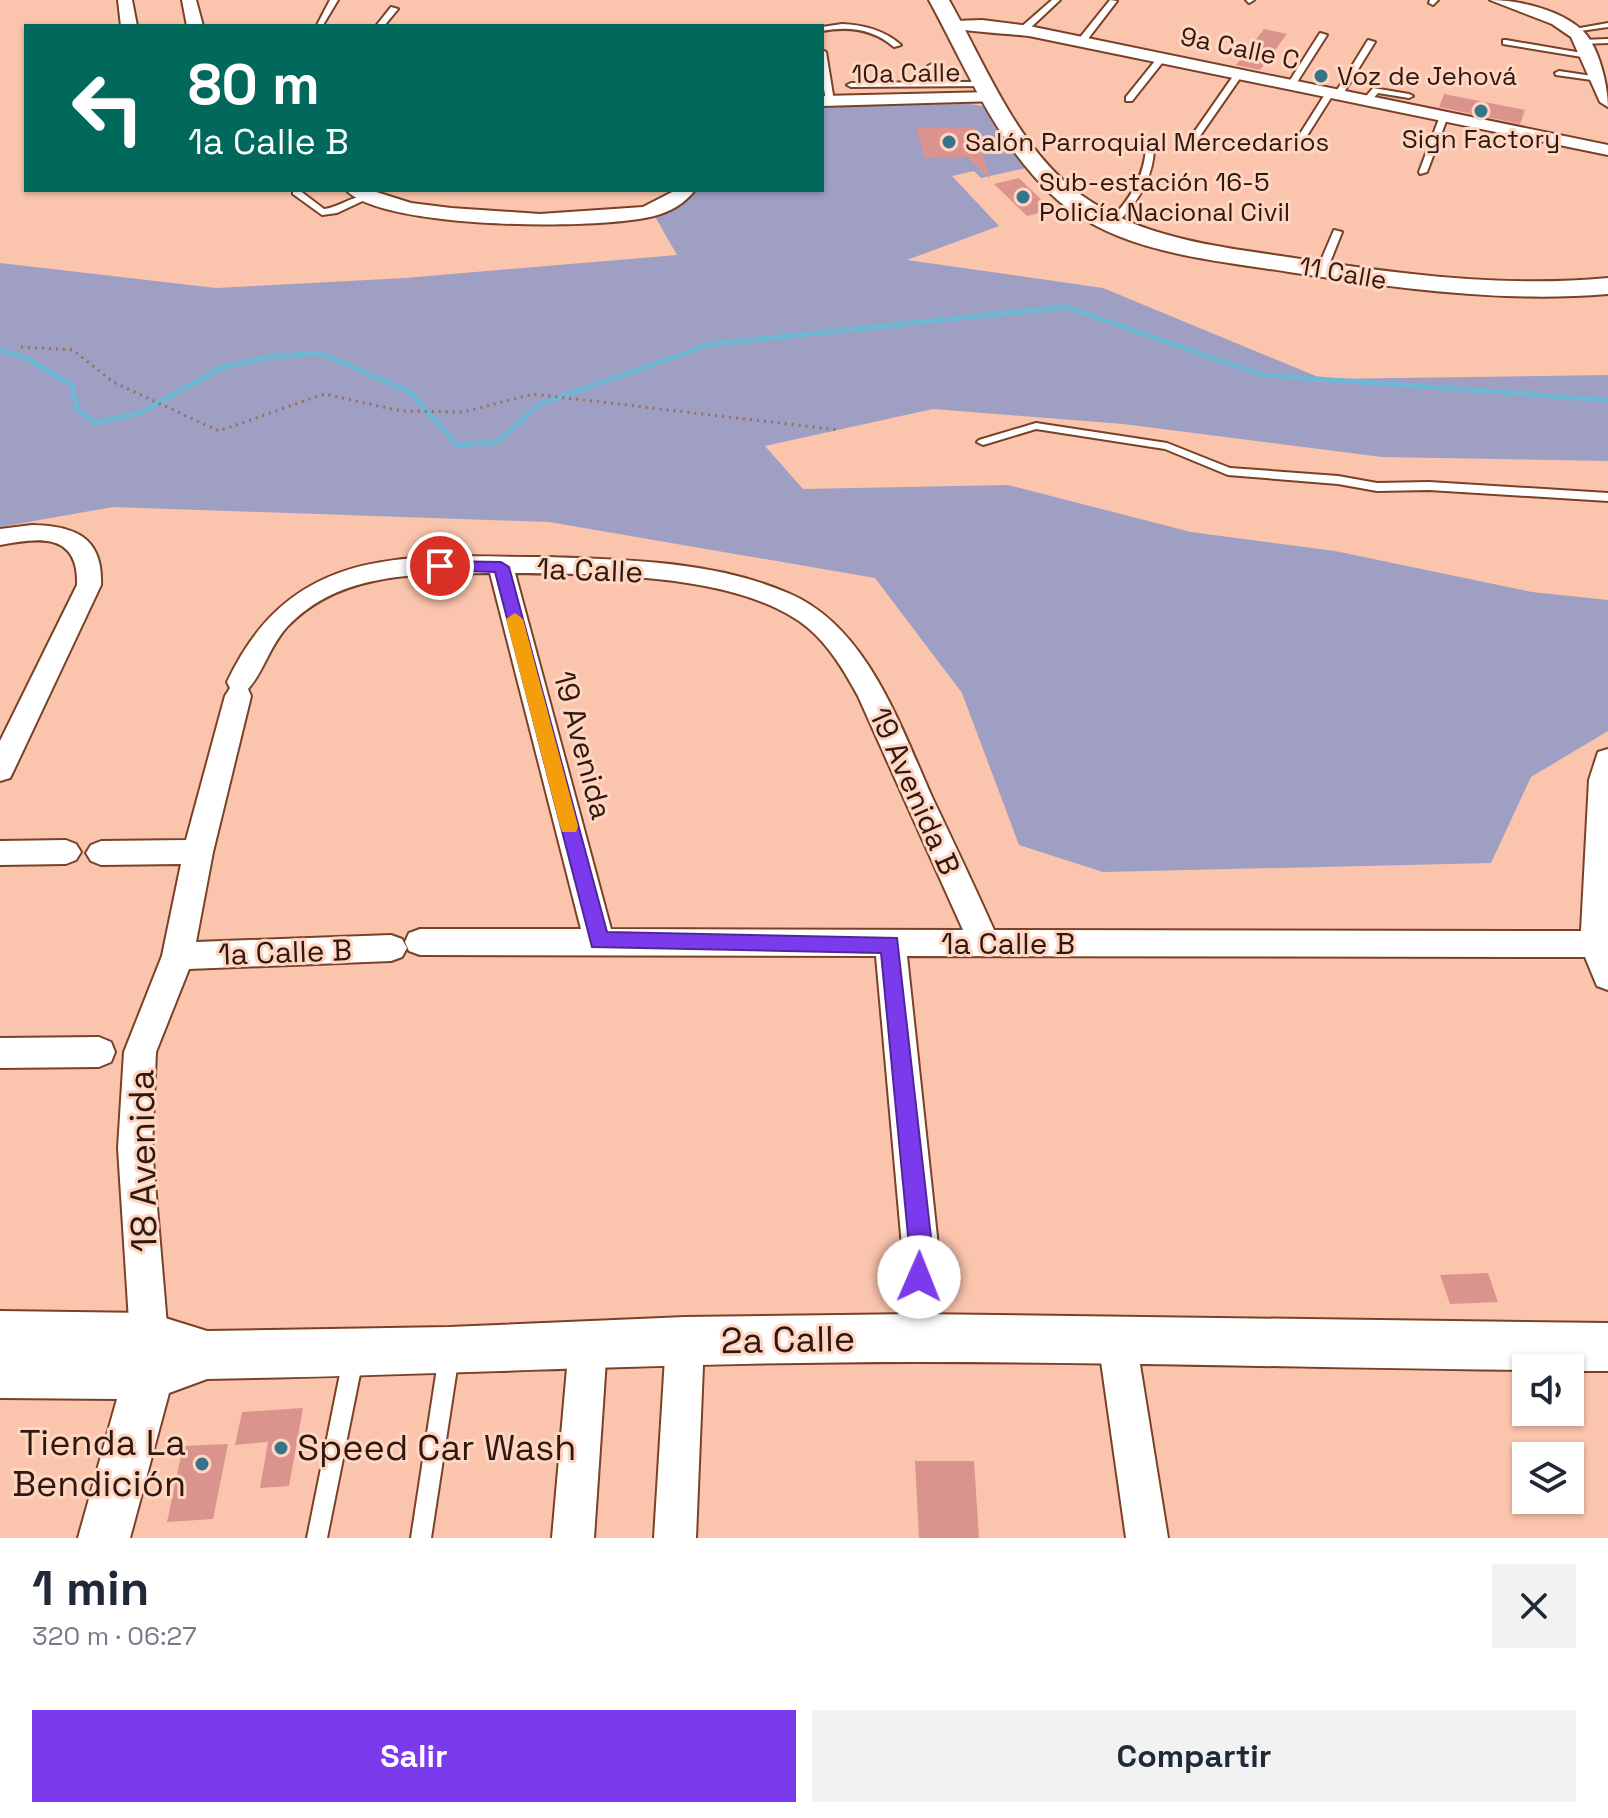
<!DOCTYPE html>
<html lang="es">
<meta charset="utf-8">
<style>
:root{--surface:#fff;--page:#f2f2f3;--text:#1f2937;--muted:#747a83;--accent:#7c3aed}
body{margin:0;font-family:"Space Grotesk",sans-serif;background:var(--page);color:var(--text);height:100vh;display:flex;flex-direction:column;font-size:30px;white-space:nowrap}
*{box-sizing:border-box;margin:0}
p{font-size:26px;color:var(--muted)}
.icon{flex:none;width:44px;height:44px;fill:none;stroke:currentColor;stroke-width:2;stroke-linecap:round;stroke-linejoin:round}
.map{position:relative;height:1538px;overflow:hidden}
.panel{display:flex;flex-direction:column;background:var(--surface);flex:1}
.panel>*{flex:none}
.guide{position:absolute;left:24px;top:24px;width:800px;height:168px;border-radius:0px;box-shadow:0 2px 6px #0004;background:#00695c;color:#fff;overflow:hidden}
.fabs{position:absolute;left:1512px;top:1354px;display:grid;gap:16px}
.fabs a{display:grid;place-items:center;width:72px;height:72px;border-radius:0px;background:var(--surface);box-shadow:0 2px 6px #0004;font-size:40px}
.pin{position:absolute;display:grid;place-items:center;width:68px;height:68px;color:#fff;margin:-34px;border:4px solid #fff;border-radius:50%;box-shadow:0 2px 8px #0007}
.me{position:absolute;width:88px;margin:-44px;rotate:1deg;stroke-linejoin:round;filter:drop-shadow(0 0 6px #0008)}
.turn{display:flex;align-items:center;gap:28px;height:168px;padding:0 32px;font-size:36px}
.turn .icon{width:104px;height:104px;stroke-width:2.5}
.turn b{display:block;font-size:56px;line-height:68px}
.round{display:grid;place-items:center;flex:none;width:84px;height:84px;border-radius:0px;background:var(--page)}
.head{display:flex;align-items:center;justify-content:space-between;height:136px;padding:0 32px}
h1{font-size:48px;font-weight:600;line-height:60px}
.button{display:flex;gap:16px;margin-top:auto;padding:16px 32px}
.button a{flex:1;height:92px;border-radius:0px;background:var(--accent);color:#fff;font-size:32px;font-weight:600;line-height:92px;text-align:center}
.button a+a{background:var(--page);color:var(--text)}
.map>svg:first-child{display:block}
.green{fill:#9f9fc4}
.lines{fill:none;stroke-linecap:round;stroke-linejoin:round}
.stream{stroke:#6fb8d5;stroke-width:5}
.building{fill:#db938d}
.service-casing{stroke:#794126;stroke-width:4}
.minor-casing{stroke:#794126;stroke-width:4}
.tertiary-casing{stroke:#794126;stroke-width:4}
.path{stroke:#966f5d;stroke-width:3;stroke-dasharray:2 5;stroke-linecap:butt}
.service{fill:#fff;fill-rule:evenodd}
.minor{fill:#fff;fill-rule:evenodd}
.tertiary{fill:#fff;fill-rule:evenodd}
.route{fill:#7c3aed;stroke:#51269a;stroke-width:2}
.slow{fill:#f59e0b}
.poi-dot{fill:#37748b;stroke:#ffd5c3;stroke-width:3}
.labels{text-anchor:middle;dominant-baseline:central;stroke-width:6;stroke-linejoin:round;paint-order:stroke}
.far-street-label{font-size:26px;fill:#30180c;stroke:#ffd5c3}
.far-poi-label{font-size:26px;fill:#30180c;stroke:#ffd5c3;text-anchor:start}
.street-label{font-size:30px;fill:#30180c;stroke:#ffd5c3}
.near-street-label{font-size:36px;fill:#30180c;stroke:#ffd5c3}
.near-poi-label{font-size:36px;fill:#30180c;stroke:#ffd5c3;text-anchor:end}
</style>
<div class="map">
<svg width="1608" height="1538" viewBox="0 0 1608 1538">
<rect width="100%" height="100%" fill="#fbc5ad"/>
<path class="green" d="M970,104l13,2 47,61 -49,11 -7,-7 -22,5 47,50 -92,34 196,28 220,91 285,-4v86l-226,-4 -259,-33 -190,-15 -168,37 38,43 205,-4 183,47 144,19 197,41 76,8v131l-77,46 -40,86 -388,9 -84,-27 -57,-152 -87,-115 -326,-56 -436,-15 -113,20v-264l216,25 189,-10 272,-23 -24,-42 41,-23h128v-84z"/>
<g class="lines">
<path class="stream" d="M0,350l26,8 46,27 5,24 19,14 44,-10 83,-46 46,-10 51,-4 90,39 47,53 40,-3 43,-38 171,-60 355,-37 196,68 346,25"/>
</g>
<path class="building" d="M1264,29l23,5 -27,36 -24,-5z
M1444,94l81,16 -5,14 -81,-17z
M974,127l16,52 -23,-22 -42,1 -9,-30z
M1019,178l33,32 -25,6 -33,-32z
M1488,1273l10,29 -48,2 -10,-29z
M303,1408l-14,78 -29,2 8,-46 -33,3 7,-33z
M228,1444l-15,75 -46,3 16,-76z
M915,1461h59l5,77h-60z"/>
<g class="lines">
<defs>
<path id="service" d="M330,0h8l-15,25h-6z
M1052,0h8l-34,32h-6v-4z
M1110,0l7,1 -33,43h-6v-4z
M1246,0h8l-5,3z
M1430,0h8l-5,5 -4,-2z
M391,7l7,2 -14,17h-8z
M1608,23v4l-35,5 -4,-2z
M842,24c22,1 42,6 59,21l-7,2c-21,-18 -45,-21 -72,-16v-4z
M1320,33l7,2 -33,52h-6l-1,-2z
M1608,39v4l-27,1 -4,-2 4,-2z
M1368,40l7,2 -34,55h-6l-1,-2z
M1506,40l82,14 4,2 -4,2 -85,-14v-4z
M822,50l4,2 8,49 -4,2 -4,-2 -4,-24z
M1159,56l7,2 -34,43h-6v-4z
M932,64l4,2 6,16h43l4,2 -4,2 -134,1 -4,-2 4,-2 83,-1 -6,-16z
M1559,71l40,6 4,2 -4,2 -43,-6 -1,-2z
M1236,72l7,2 -48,69h-6l-1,-2z
M1373,88l36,6 4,2 -4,2 -31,-5 -8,9h-6l-1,-2z
M1327,91l7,2 -29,46h-6l-1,-2z
M1444,113l4,3 -21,56 -7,2 -1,-2 21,-56z
M1150,143l4,3c0,32 -17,58 -40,80h-6v-4c21,-21 37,-45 38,-76z
M293,190h6l25,19c15,-1 33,-17 47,-12l-34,16 -15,2 -29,-21z
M1334,230l8,2 -15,38 -8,2 -2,-2z
M1036,423l131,20 63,25 108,8 39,7 52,-1 179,11v8l-179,-11 -52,1 -39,-7 -110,-9 -63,-26 -129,-20 -53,16 -6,-3 2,-2z
M449,1345l7,3 3,7 -28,183h-20l28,-183 3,-7z
M353,1349l7,3 3,7 -36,179h-20l36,-179 3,-7z"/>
<path id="minor" d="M118,0h14l5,26h-16z
M182,0h14l7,26h-16z
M1490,0c29,0 71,10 93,31 16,16 25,55 25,76l-8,-5 -29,-65 -19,-13z
M982,20l47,6 579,119v10l-579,-119c-15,-2 -76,-5 -83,-10l8,-5z
M992,92l8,5 -2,4 -176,5v-10z
M346,190h24l41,13 40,5 89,6 103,-7 33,-17h19c-10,13 -25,22 -41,26 -53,14 -271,14 -308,-26z
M32,525c43,1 71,12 69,60l-87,185 -4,8 -10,3v-40l77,-156c2,-52 -37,-48 -77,-40v-16z
M548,557c80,3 166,4 240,36 79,33 112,132 144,204 21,44 42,88 62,133l587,1 8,-151 9,-28 10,-3v241l-11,-4 -12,-29 -678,-1 31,290 -3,92 -6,13 -13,6 -13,-6 -6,-13 5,-92 -26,-290 -456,-1 -11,-4 -4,-9 4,-9 11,-4h161l-91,-356c-71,1 -150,-2 -203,54 -18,20 -24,46 -39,62l3,7 -38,156 -17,90 195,-7 11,4 5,9 -5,9 -11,4 -202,8 -33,83 -4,96 16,189 -6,13 -13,6 -13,-6 -6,-13 -12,-189 6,-96 38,-96 19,-92 -80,1 -10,-4 -5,-8 5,-8 10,-4 85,-1 39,-144 5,-8 -3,-6c67,-143 187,-125 321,-125zM515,573c83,1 225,0 292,54 22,18 38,45 51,69l105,234 -352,-1z
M66,840l10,4 5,8 -5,8 -10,4 -66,1v-24z
M99,1037l12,5 4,10 -4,10 -12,5 -99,1v-30z
M1117,1321l13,6 6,13 32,198h-42l-28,-198 6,-13z
M685,1322l13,6 6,13 -8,197h-42l12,-197 6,-13z
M588,1326l13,6 6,13 -13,193h-42l17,-193 6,-13z"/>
<path id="tertiary" d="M929,0h20c35,62 65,140 122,187 63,52 145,59 223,71 105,16 207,30 314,20v16c-108,9 -212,-6 -319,-22 -81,-13 -176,-19 -238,-78 -55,-52 -86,-128 -122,-194z
M0,1311l149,2 58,18 242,-4 236,-10 231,-3 692,9v48h-38v-3l-44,2c-203,-2 -407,-8 -610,-8 -236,0 -473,13 -709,17l-38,14 -39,145h-52l39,-139 -117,-1z"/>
</defs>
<use href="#service" class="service-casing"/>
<use href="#minor" class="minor-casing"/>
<use href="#tertiary" class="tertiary-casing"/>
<path class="path" d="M21,347l52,3 40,32 106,49 105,-37 77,17 62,1 70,-18 306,36"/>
<use href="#service" class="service"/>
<use href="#minor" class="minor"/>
<use href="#tertiary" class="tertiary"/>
</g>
<path class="route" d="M440,561l61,1 8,5 98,365 290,6 35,308 -1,31 -4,8 -8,4 -9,-4 -3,-8 2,-31 -28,-293 -289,-6 -97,-375 -60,-2 -3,-4z"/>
<path class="slow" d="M515,613l8,6 55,207 -2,6h-14l-2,-6 -54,-207z"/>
<g class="poi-dot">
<circle cx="1321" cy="76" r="8"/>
<circle cx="1481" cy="111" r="8"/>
<circle cx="949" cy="142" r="8"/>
<circle cx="1023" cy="197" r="8"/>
<circle cx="281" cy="1448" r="8"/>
<circle cx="202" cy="1464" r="8"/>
</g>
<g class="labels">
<g class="far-street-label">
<text transform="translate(1240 48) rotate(12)">9a Calle C</text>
<text transform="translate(906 73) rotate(-1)">10a Calle</text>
<text transform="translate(1343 273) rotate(10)">11 Calle</text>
</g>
<g class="far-poi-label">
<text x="1337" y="76">Voz de Jehová</text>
<text x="1481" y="139" text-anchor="middle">Sign Factory</text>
<text x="965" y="142">Salón Parroquial Mercedarios</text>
<text x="1039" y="182">Sub-estación 16-5<tspan x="1039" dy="30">Policía Nacional Civil</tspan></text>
</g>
<g class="street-label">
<text transform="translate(590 570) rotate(2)">1a Calle</text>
<text transform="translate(583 745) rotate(75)">19 Avenida</text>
<text transform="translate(915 791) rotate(66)">19 Avenida B</text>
<text x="1008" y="943">1a Calle B</text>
<text transform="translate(285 952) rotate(-2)">1a Calle B</text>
</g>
<g class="near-street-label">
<text transform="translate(143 1161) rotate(-91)">18 Avenida</text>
<text transform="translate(788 1340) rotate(-1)">2a Calle</text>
</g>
<g class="near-poi-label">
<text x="186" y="1443">Tienda La<tspan x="186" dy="41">Bendición</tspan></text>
<text x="297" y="1448" text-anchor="start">Speed Car Wash</text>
</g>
</g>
</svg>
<div class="fabs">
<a><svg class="icon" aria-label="sound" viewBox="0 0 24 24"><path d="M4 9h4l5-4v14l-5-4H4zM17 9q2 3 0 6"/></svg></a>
<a><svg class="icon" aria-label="layers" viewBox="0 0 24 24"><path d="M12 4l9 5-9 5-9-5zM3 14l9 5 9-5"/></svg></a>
</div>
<div class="pin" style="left:440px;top:566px;background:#d93025"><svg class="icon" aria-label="arrive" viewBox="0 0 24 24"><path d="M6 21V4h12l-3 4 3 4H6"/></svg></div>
<svg class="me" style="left:919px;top:1277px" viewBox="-20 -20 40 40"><circle r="19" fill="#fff"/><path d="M0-13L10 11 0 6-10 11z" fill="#7c3aed"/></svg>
<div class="guide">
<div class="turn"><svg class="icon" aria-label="left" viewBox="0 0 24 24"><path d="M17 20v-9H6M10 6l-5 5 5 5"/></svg><div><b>80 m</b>1a Calle B</div></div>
</div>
</div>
<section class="panel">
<div class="head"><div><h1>1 min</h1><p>320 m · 06:27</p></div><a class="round"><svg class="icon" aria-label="close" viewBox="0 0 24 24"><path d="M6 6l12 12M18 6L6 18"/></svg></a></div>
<div class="button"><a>Salir</a><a>Compartir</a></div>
</section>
